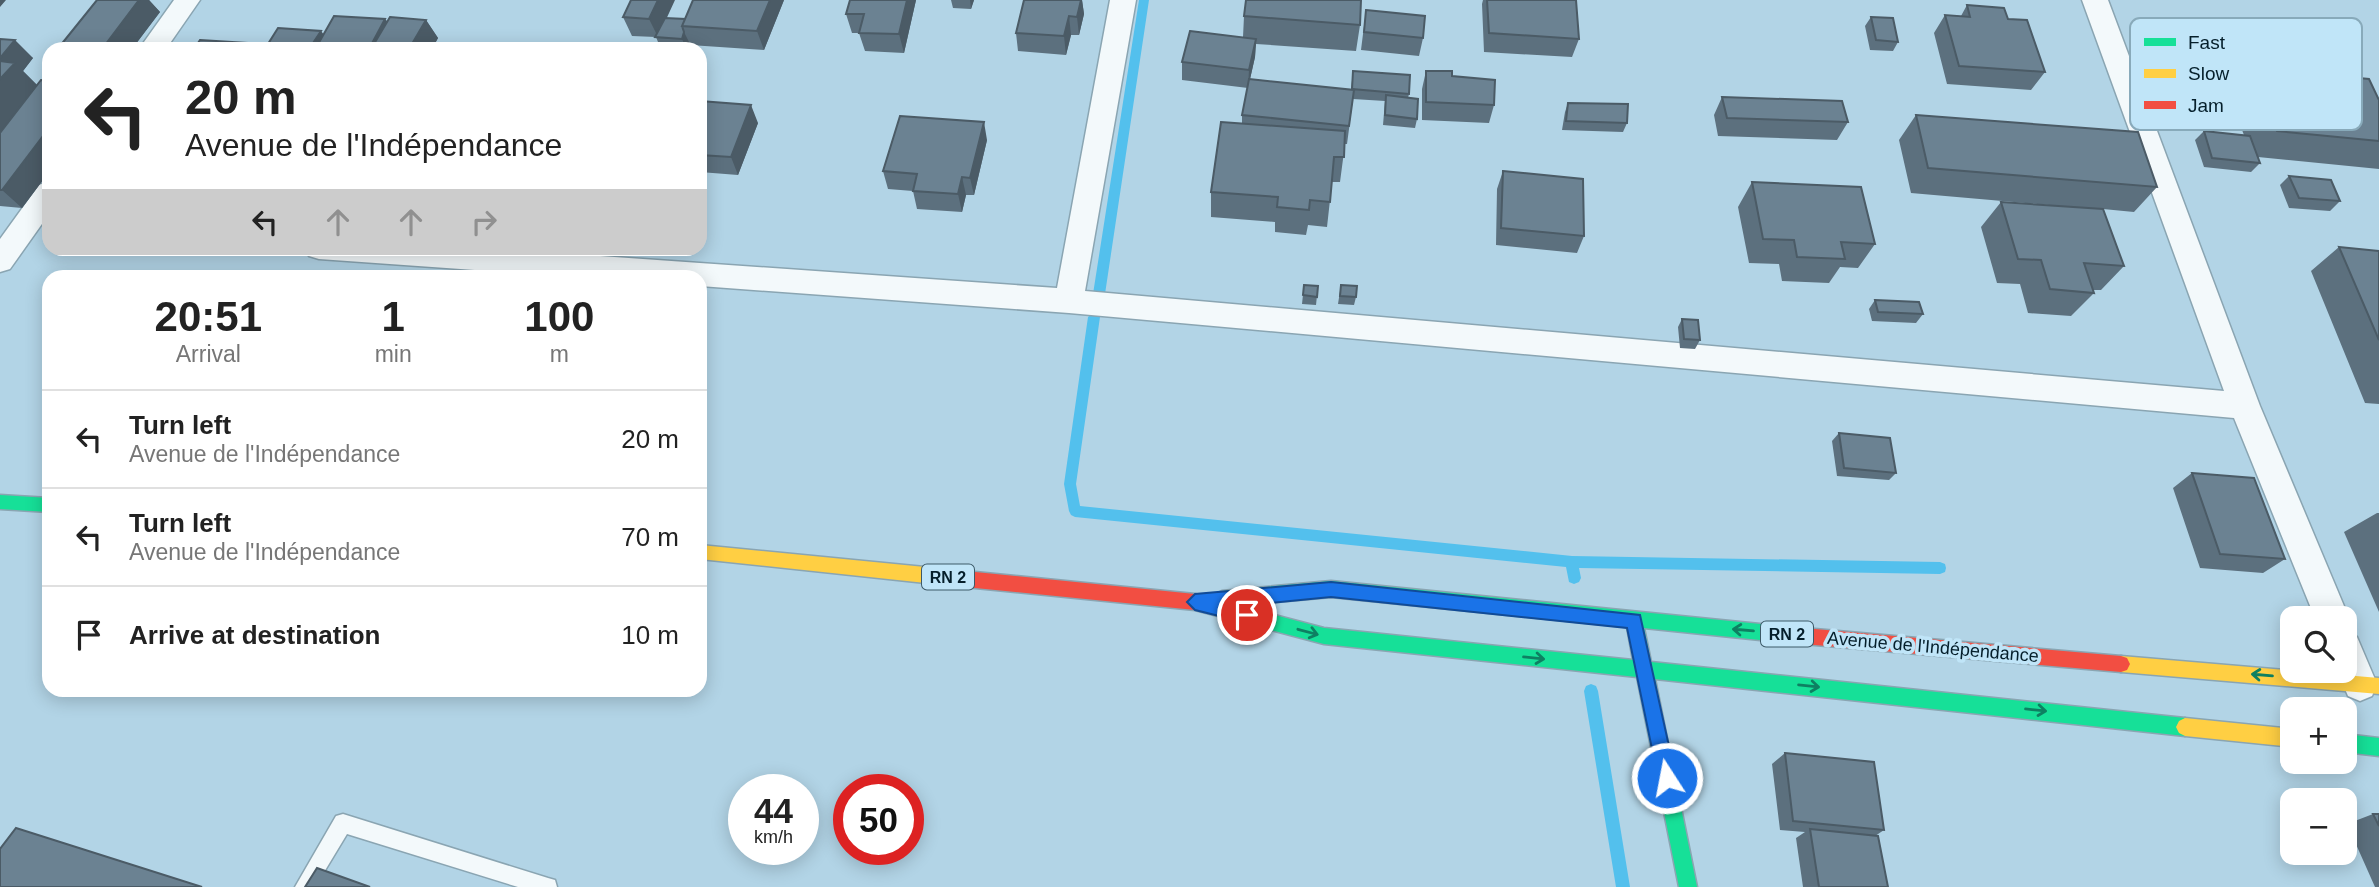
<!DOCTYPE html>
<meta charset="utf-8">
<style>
:root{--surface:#fff;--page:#f6f6f6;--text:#222;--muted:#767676;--line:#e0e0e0}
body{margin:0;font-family:Arial,sans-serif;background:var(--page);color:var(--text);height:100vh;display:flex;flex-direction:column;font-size:26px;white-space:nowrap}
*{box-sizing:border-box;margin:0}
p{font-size:23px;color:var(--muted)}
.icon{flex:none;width:38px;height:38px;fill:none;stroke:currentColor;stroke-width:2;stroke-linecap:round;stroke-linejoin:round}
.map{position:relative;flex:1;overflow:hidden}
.details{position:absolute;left:42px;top:270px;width:665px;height:427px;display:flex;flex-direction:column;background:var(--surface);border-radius:21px;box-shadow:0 4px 18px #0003}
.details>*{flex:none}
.banner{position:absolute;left:42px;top:42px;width:665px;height:214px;border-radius:21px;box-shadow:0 4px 18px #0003;background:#fff;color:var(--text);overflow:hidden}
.buttons{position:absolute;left:2280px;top:606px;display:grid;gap:14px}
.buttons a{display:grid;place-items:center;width:77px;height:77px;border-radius:14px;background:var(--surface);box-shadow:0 4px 18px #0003;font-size:35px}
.speed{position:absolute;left:728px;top:774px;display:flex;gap:14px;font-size:35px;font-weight:700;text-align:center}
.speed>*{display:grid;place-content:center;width:91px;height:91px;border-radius:50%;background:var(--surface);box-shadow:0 4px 18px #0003;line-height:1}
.speed small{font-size:18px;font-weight:400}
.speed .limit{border:10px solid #d22;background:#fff;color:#111}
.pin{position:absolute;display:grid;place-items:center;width:60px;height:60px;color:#fff;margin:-30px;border:4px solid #fff;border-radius:50%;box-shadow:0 2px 7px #0007}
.me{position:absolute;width:77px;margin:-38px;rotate:349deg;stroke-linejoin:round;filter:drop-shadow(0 0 5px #0008)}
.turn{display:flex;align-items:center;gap:24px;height:147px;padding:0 28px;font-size:32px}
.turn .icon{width:91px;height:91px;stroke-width:2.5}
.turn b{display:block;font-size:49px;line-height:60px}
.lanes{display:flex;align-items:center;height:66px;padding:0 28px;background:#0003;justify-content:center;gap:35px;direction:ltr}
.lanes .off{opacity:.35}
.eta{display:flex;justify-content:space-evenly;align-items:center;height:119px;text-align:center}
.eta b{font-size:42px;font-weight:800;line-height:49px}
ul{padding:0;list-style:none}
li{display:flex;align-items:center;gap:21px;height:98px;padding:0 28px;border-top:2px solid var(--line)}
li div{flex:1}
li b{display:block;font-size:26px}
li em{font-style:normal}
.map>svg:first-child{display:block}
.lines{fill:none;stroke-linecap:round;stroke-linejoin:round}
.stream{fill:#53c0ed;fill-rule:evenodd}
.lane-casing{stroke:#8aa5b2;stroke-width:3}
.street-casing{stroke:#8aa5b2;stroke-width:3}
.fast-casing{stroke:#8aa5b2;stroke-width:3}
.slow-casing{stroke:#8aa5b2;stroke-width:3}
.jam-casing{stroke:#8aa5b2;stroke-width:3}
.lane{fill:#f3f9fb;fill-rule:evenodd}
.street{fill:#f3f9fb;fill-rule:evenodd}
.fast{fill:#16e098;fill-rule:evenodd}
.slow{fill:#ffcf43;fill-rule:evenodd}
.jam{fill:#f24e42;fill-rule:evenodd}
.wall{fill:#5c707e}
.shaded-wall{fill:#4b5b66}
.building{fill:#6b8292;stroke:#4b5b66;stroke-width:2}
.oneway{stroke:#0e8062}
.route{fill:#1a73e8;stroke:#114b97;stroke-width:2}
.labels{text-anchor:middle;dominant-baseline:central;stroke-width:7;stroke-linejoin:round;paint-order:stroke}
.shield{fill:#c0e5f8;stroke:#3d5a68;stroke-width:2}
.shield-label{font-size:16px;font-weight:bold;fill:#051f2b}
.street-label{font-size:18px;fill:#051f2b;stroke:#c0e5f8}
.key{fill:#c0e5f8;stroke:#88aaba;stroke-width:2}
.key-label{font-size:19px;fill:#051f2b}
</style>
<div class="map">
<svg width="2379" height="887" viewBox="0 0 2379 887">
<rect width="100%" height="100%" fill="#b2d4e6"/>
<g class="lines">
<path class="stream" d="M1139,0h10l-44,294 -6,5 -6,-5z
M1094,312l6,5 -24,167 4,22 492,50 368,6 5,2 1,4 -1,4 -5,2 -361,-6 2,10 -2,4 -5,2 -5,-2 -3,-15 -491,-50 -4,-2 -2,-4 -5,-27 24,-167z
M1591,684l5,2 2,5 32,196h-14l-32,-196 2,-5z"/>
<defs>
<path id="lane" d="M343,814l205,64 7,2 2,7h-39l-171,-53 -32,53h-20l41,-71z"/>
<path id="street" d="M174,0h26l-34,49h-27z
M1110,0h26l-51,291 1139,100 -142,-391h26l152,406 89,212 -4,9v-9h-30l-81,-200 -1165,-105 -369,-27v-10h-139l-242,-17 -10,-3 -4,-8h181l571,40z
M49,181v33l-39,55 -10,3v-33l39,-54z
M2345,632l12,5 20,47 -5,12 -12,5 -12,-5 -11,-26h8z"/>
<path id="fast" d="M0,495l49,3v14l-49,-3z
M1331,581l439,44 6,2 3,6 -3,6 -6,2 -126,-13 7,34 534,56 6,3 3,6 -3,6 -6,3 -530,-57 42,208h-18l-42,-210 -313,-33 -83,-22 -6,-2 -2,-6 2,-6 6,-2 83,22 309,32 -6,-33 -296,-30 -109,10 -6,-3 -2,-5 2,-5 6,-3z
M2345,734l34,4v18l-34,-4z"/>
<path id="slow" d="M700,545l235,23 6,3 2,5 -2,5 -6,3 -235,-25z
M2121,656l258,22v16l-258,-22 -6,-2 -3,-6 3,-6z
M2185,718l107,11v18l-107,-11 -6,-3 -3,-6 3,-6z"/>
<path id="jam" d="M935,568l260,26 46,12 6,2 2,6 -2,6 -6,2 -46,-12 -260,-26 -6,-3 -2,-5 2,-5z
M1770,625l351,31 6,2 3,6 -3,6 -6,2 -351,-31 -6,-2 -3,-6 3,-6z"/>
</defs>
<use href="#lane" class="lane-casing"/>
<use href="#street" class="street-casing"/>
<use href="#fast" class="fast-casing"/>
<use href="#slow" class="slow-casing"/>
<use href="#jam" class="jam-casing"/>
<use href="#lane" class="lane"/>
<use href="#street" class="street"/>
<use href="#fast" class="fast"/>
<use href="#slow" class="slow"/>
<use href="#jam" class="jam"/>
</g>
<path class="wall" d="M97,0h52l11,12 -28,37h-69l-3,-3z
M784,0l-20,50 -74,-5 -1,-3 -3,6 -26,-1 -4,-10 -24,-1 -9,-19 62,2z
M916,0l-12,53 -39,-2 -6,-18h-7l-6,-19z
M951,0h23l-3,9 -18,-1z
M1024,0h58l2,14 -5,21h-8l-5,20 -48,-4 -2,-18z
M1483,0h93l3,39 -7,18 -88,-5 -2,-48z
M1967,5l41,14 37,53 -14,18 -84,-6 -13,-51 11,-18 16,1z
M1366,10l57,28 -4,18 -58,-6z
M1244,16l116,9 -4,26 -100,-7 -1,13 -5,22 101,11 2,-19 56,23 -1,4 9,21 -2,9 -32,-3 2,-24 -32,-2 -6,45h-2l-5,38h-8l-5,45 -19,-2 -2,10 -31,-3v-10l-64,-5v-25l31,-69v-8l6,-27 -66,-8v-18l61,-25z
M1871,17l27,25 -5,9 -23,-1 -5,-24z
M385,19l3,3 38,-2 12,18 -6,11h-238l74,-5 56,-10z
M0,39l33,19 -10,13 14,14 12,-4v91l-27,36 -22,-2z
M1426,71l26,5 42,29 -5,18 -67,-3v-31z
M2294,72l85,28v69l-121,-12 2,6 -9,9 -47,-5 -9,-27 9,-9 40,4 -8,-20 24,-26 17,2z
M1722,97l126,25 -11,18 -119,-4 -4,-21z
M700,101l58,22 -20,52 -38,-3z
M1568,103l59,20 -4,9 -61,-2 3,-18z
M1916,115l241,72 -23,25 -31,-3 21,57 -23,24h-8l1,3 -23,23 -43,-3 -8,-29 -23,-1 -16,-56 20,-25 82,6 -172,-15 -12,-53z
M987,140l-13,55h-8l-4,17 -45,-3 -4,-18 -25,-2 -5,-18z
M1503,171l81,65 -7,17 -81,-8 1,-56z
M2289,176l51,25 -10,10 -41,-3 -9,-23z
M1752,182l123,62 -17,24 -18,-1 -11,16 -47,-2 -3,-17 -30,-1 -11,-56z
M2339,247l40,4v153l-14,-1 -54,-132z
M1304,285l14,1 -2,19 -14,-1z
M1341,285l15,12 -2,8 -16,-1z
M1875,300l48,14 -7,9 -44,-2 -3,-12z
M1682,319l18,21 -5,9 -15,-1 -2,-21z
M1839,433l57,40 -7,7 -52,-4 -5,-35z
M2192,473l93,86 -22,14 -63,-5 -27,-80z
M2377,513h2v99l-35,-80z
M1785,753l99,77 -9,6 13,51h-85l-7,-49 9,-6 -25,-2 -8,-66z
M2373,814h6v73h-4l-28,-63z"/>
<path class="shaded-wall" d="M0,0h6l-6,7z
M139,0h10l11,12 -28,37h-30z
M658,0h17l-17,37 -9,-18z
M770,0h14l-20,50 -7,-19z
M907,0h9l-12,53 -5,-19z
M970,0h4l-3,9z
M1081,0h1l2,14 -5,21 -2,-18z
M1069,16l2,19 -5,20 -2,-19z
M385,19l13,18 -6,12h-23z
M426,20l12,18 -6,11h-23z
M321,31l7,9 -11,6 2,3h-10z
M684,32l5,10 -3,6 -4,-9z
M1256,39l-1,18 -7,31 1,-18z
M15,40l18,18 -10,13 18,18 -41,47v-57l9,-10 -9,-9v-2z
M751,105l7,18 -20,52 -7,-18z
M984,122l3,18 -13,55 -4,-17z
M49,128v44l-27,36 -20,-18z
M962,177l4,18 -4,17 -4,-18z"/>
<path class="building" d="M97,0h42l-37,49 -42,-3z
M631,0h27l-9,19 -26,-2z
M693,0h77l-13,31 -75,-5z
M850,0h57l-8,34 -40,-1 5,-19h-18z
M1024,0h57l-4,17 -8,-1 -5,20 -48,-3z
M1246,0h115l-1,25 -116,-9z
M1487,0h89l3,39 -90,-6z
M1967,5l37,3 4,11 19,1 18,52 -86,-6 -14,-51 25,2z
M1366,10l59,6 -2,22 -59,-6z
M334,16l51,3 -16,30h-40l2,-3h-14z
M390,17l36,3 -17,29h-38z
M1871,17l22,1 5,24 -22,-2z
M665,18l20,1 -3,7 2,6 -2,7 -27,-2z
M278,28l43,3 -12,18h-26l-3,-4 -12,-1z
M1190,31l66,8 -7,31 -67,-8z
M0,39l15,1 -15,18z
M200,40l80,5 -3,4h-83z
M0,61l15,2 -15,16z
M1353,71l57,4 -1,19 -57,-5z
M1426,71h26v5l43,4 -1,25 -68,-3z
M2294,72l75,7 10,21v41l-102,-10 -17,-42 43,4z
M1249,79l105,11 -5,36 -107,-11z
M41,80l8,1v47l-47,62h-2v-57z
M1386,95l32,4 -1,20 -32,-4z
M1722,97l120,4 6,21 -121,-4z
M700,101l51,4 -20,52 -31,-2z
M1568,103l60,1 -1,19 -61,-2z
M1916,115l222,17 19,55 -229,-19z
M900,116l84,6 -14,56 -8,-1 -4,17 -45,-3 4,-17 -34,-3z
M1221,122l124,9 -1,26h-10l-4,45 -20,-2 -1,10 -32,-3 1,-10 -67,-5z
M2204,131l46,5 10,27 -48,-5z
M1503,171l80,8 1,57 -83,-8z
M2289,176l42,4 9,21 -41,-3z
M1752,182l109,5 14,57 -34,-2 4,17 -48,-2 -3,-17 -31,-1z
M2001,202l102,7 21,57 -40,-3 10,30 -44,-4 -9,-29 -23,-1z
M2339,247l40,4v89z
M1304,285l14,1 -1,11 -14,-2z
M1341,285l16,1 -1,11 -16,-1z
M1875,300l44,2 4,12 -45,-2z
M1682,319l16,1 2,20 -16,-1z
M1839,433l51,5 6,35 -52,-5z
M2192,473l62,5 31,81 -65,-5z
M1785,753l89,9 10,68 -91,-9z
M2373,814h6v12z
M16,828l186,59h-202v-38z
M1810,829l68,7 10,51h-69z
M317,868l53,19h-65z"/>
<defs><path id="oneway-shaft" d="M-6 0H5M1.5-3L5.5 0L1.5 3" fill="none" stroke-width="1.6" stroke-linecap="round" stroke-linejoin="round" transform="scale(1.75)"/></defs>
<g class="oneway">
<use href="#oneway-shaft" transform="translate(1743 630) rotate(-175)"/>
<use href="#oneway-shaft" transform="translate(1308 632) rotate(15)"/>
<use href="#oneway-shaft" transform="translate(1534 658) rotate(6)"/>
<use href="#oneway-shaft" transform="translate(2262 675) rotate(-175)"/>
<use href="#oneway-shaft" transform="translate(1809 686) rotate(6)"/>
<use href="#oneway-shaft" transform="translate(2036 710) rotate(6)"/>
</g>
<path class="route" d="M1331,582l309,33 36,163 -3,6 -6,3 -7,-3 -2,-6 -31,-150 -296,-31 -92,9 14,4 2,5 -8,8 -52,-13 -8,-8 8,-8z"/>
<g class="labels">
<g class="shield">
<rect x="922" y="564.5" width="52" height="25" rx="5"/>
<rect x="1761" y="621.5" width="52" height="25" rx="5"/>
</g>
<g class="shield-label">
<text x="948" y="577">RN 2</text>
<text x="1787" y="634">RN 2</text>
</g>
<g class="street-label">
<text transform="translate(1933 647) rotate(5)">Avenue de l'Indépendance</text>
</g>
</g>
<rect x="2130" y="18" width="232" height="112" rx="10" class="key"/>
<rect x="2144" y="38" width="32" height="8" fill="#16e098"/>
<rect x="2144" y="69" width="32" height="9" fill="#ffcf43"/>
<rect x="2144" y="101" width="32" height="8" fill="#f24e42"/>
<g class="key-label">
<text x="2188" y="49">Fast</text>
<text x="2188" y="80">Slow</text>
<text x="2188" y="112">Jam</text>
</g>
</svg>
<div class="buttons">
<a><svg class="icon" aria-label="search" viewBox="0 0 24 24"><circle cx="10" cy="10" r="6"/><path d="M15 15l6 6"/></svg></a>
<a>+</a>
<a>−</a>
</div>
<div class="speed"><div>44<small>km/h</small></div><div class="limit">50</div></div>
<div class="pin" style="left:1247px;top:615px;background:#d93025"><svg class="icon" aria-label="arrive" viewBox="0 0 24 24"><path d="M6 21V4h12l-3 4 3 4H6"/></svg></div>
<svg class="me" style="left:1667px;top:778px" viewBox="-20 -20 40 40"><circle r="17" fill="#1a73e8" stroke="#fff" stroke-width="3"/><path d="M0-11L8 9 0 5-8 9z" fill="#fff"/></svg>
<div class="banner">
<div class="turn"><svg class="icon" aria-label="left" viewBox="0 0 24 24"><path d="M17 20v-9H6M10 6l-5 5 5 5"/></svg><div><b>20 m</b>Avenue de l'Indépendance</div></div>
<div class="lanes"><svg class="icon" aria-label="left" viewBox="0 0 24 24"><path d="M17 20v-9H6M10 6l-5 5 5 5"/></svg><svg class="icon off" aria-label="ahead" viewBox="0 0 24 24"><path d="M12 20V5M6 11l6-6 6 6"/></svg><svg class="icon off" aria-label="ahead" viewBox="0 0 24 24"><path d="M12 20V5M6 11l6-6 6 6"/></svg><svg class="icon off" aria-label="right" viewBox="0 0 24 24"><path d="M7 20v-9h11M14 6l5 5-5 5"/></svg></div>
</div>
<section class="details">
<div class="eta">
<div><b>20:51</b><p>Arrival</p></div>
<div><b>1</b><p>min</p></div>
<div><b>100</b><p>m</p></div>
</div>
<ul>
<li><svg class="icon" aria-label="left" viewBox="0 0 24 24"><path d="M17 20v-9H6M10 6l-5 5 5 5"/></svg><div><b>Turn left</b><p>Avenue de l'Indépendance</p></div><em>20 m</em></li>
<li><svg class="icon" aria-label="left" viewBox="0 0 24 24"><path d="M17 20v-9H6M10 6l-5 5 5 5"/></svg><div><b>Turn left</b><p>Avenue de l'Indépendance</p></div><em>70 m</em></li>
<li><svg class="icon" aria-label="arrive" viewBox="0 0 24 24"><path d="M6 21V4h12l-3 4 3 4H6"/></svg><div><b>Arrive at destination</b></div><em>10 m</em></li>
</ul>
</section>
</div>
